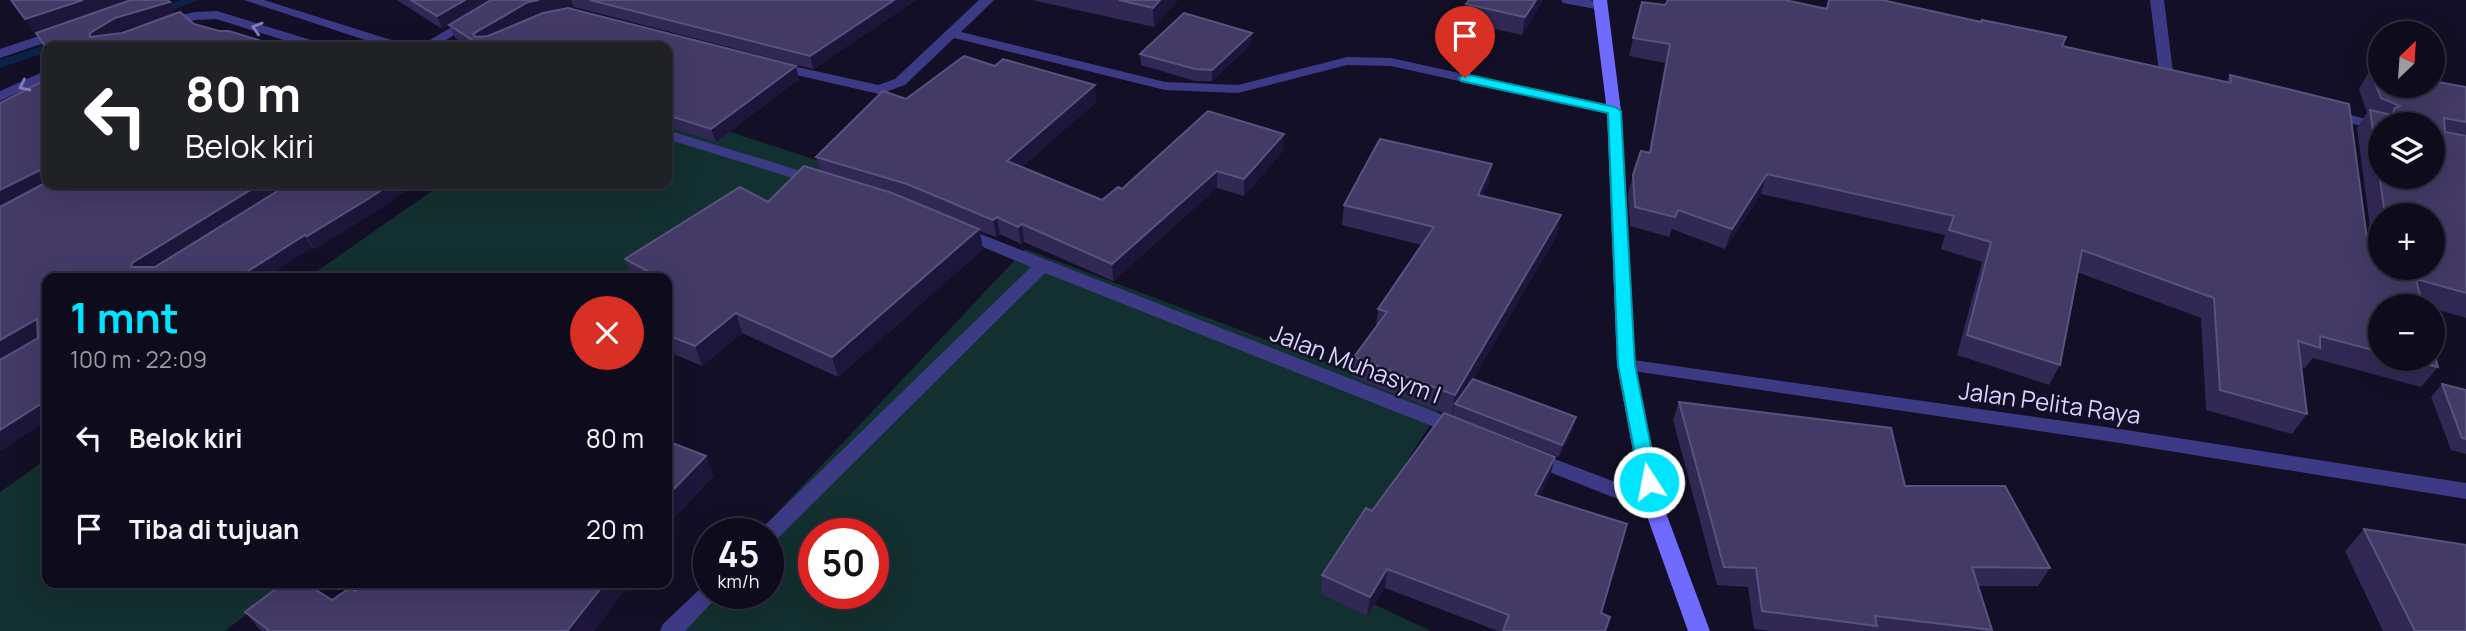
<!DOCTYPE html>
<html lang="id">
<meta charset="utf-8">
<style>
:root{--surface:#0e0b1c;--page:#171425;--text:#f1f3f6;--muted:#9b9ba3;--line:#2e2b3b;--accent:#00e5ff}
body{margin:0;font-family:Manrope,sans-serif;background:var(--page);color:var(--text);height:100vh;display:flex;flex-direction:column;font-size:26px;white-space:nowrap}
*{box-sizing:border-box;margin:0}
p{font-size:23px;color:var(--muted)}
.icon{flex:none;width:38px;height:38px;fill:none;stroke:currentColor;stroke-width:2;stroke-linecap:round;stroke-linejoin:round}
.map{position:relative;flex:1;overflow:hidden}
.details{position:absolute;left:42px;top:273px;width:630px;height:315px;display:flex;flex-direction:column;background:var(--surface);border-radius:14px;box-shadow:0 7px 28px #0002,0 0 0 2px var(--line)}
.details>*{flex:none}
.hud{position:absolute;left:42px;top:42px;width:630px;height:147px;border-radius:14px;box-shadow:0 7px 28px #0002,0 0 0 2px var(--line);background:#202124;color:#fff;overflow:hidden}
.needle{width:46px;rotate:25deg}
.fabs{position:absolute;left:2368px;top:21px;display:grid;gap:14px}
.fabs a{display:grid;place-items:center;width:77px;height:77px;border-radius:50%;background:var(--surface);box-shadow:0 7px 28px #0002,0 0 0 2px var(--line);font-size:35px}
.speed{position:absolute;left:693px;top:518px;display:flex;gap:14px;font-size:35px;font-weight:700;text-align:center}
.speed>*{display:grid;place-content:center;width:91px;height:91px;border-radius:50%;background:var(--surface);box-shadow:0 7px 28px #0002,0 0 0 2px var(--line);line-height:1}
.speed small{font-size:18px;font-weight:400}
.speed .limit{border:10px solid #d22;background:#fff;color:#111}
.pin{position:absolute;display:grid;place-items:center;width:60px;height:60px;color:#fff;margin:-72px -30px;border-radius:50% 50% 50% 0;rotate:-45deg;box-shadow:0 0 7px #0007}
.pin .icon{rotate:45deg}
.me{position:absolute;width:77px;margin:-38px;rotate:349deg;stroke-linejoin:round;filter:drop-shadow(0 0 5px #0008)}
.turn{display:flex;align-items:center;gap:24px;height:147px;padding:0 28px;font-size:32px}
.turn .icon{width:91px;height:91px;stroke-width:2.5}
.turn b{display:block;font-size:49px;line-height:60px}
.round{display:grid;place-items:center;flex:none;width:74px;height:74px;border-radius:37px;background:var(--page)}
.headline{display:flex;align-items:center;justify-content:space-between;height:119px;padding:0 28px}
h1{font-size:42px;font-weight:700;line-height:52px;color:var(--accent)}
ul{padding:0;list-style:none}
li{display:flex;align-items:center;gap:21px;height:91px;padding:0 28px}
li div{flex:1}
li b{display:block;font-size:26px}
li em{font-style:normal}
.map>svg:first-child{display:block}
.green{fill:#12302f;fill-rule:evenodd}
.lines{fill:none;stroke-linecap:round;stroke-linejoin:round}
.stream{fill:#0c2248;fill-rule:evenodd}
.minor{fill:#3d3a85;fill-rule:evenodd}
.secondary{fill:#6f6bff;fill-rule:evenodd}
.wall{fill:#312854;fill-rule:evenodd}
.shaded-wall{fill:#1d163a}
.building{fill:#433a66;stroke:#5a527e;stroke-width:2;fill-rule:evenodd}
.oneway{stroke:#837fbc}
.route{fill:#00e5ff;stroke:#0095a6;stroke-width:2}
.labels{text-anchor:middle;dominant-baseline:central;stroke-width:5;stroke-linejoin:round;paint-order:stroke}
.street-label{font-size:24px;fill:#d9d4ff;stroke:#130f26}
</style>
<div class="map">
<svg width="2466" height="631" viewBox="0 0 2466 631">
<rect width="100%" height="100%" fill="#130f26"/>
<path class="green" d="M667,111l161,53 -161,125v-11h-360l135,-94h225z
M1025,249l417,157 -113,177 102,48h-766l44,-46v8h59v-59h-11zM814,534h59v59h-59z
M47,459v124h240l-62,48h-225v-139z"/>
<g class="lines">
<path class="stream" d="M180,0h18l-41,16 -4,1 -6,-4z
M47,44l6,3h-6v5l-47,16v-8z"/>
<path class="minor" d="M244,0h20l140,44 2,3h-20z
M497,0h16l-79,47h-16z
M979,0h15l-33,32 204,50 73,3 109,-28 44,1 223,49 7,4 -7,4 -223,-49 -44,-1 -109,28 -73,-3 -211,-52 -49,47 -26,9 -109,-25 -2,-3 7,-4 103,23 17,-6z
M1561,0h29l18,6 -7,4 -38,-7z
M2150,0h14l9,72 -7,4 -7,-4z
M217,11l107,33 2,3h-20l-90,-28 -21,1 -31,7 -7,-4 2,-3 36,-8z
M63,28l5,1v6l-68,23v-9z
M47,70v9l-47,22v-10z
M2328,109l57,15h1h-6v7l-57,-15 -2,-3 2,-3z
M667,130l157,48 2,3 -8,5 -6,-2 -145,-45z
M960,226l506,198 3,5 -3,5h-14l-407,-161 -270,268 -7,2v-9h-10l3,-5 270,-262 -77,-32 -2,-4 2,-4z
M1626,359l494,70 346,54v16l-346,-56 -500,-74 -3,-4 3,-4z
M1531,450l129,49 3,6 -3,6 -7,2 -129,-51 -3,-5 3,-5z
M709,585v8h12l-36,38h-25l3,-7 39,-37z"/>
<path class="secondary" d="M1593,0h14l14,111 14,254 28,140 47,126h-22l-45,-126 -26,-140 -10,-254z"/>
</g>
<path class="wall" d="M397,0h519l-103,69 -239,-62 -4,1 229,71 -83,63 -48,-15 -1,1v-81h-197l-15,-9 -5,-13 -8,4zM542,13l-22,9 13,-7z
M1032,0h146l-24,27z
M1469,0h74l-21,35 -58,-13 2,-18z
M1828,0h54l180,46 164,36 4,-7 139,179 5,3 -17,-129 10,-15 -8,-24 11,-19 96,17v231l-34,-10v-2l-9,-1 -43,1v53h52l6,8 -17,20 -108,-29 -8,10 -4,-1 6,47 -15,20 -86,-24 -5,-92 -124,-46 -17,93 -11,20 -92,-30 25,-93 -41,-13 4,-14 -184,-41 -36,55 -53,-20 -3,8 -39,-11 -2,-32 5,-19 16,-22 16,-90 -36,-7 13,-54 23,3 161,4zM2380,215h52l-52,53z
M1252,33l-1,11 -39,37h-17l-54,-16 -1,-11z
M47,79v105h240l-133,83 135,-83h127l-41,28 -61,37 -2,-2 -47,31h-218v142l-47,31v-91l38,-22 -38,21v-256z
M906,99l190,3 -74,65 80,33 20,-11 161,-38 -39,45 -27,-8 -104,93 -89,-39 -3,2 -21,-10 -4,3 -16,-6 3,18 -145,128 -96,-44 -40,33 -26,-11 -9,8v-85h-35l-7,-19 143,-57 52,-31 -4,-14z
M1489,183l-6,13 74,39 -84,144 100,50 -14,28 -106,-41v-2l-1,2 -100,-39 2,-20 22,-30 2,-18 44,-64 -80,-20 2,-20z
M2442,384l24,6v64l-15,-4 -20,-53z
M1679,402l226,84 145,82 -12,18h-60l13,45h-222l-15,-2 -6,-42 -31,-2 -44,-165z
M1550,476l-10,20 61,117 4,18h-107l-113,-43 -18,28 -46,-22 1,-19 50,-64z
M2364,529l102,102h-83l-38,-80z
M364,583h271l-7,8 -3,-1 -31,41h-333l-16,-19 87,-12 23,-9z"/>
<path class="shaded-wall" d="M83,0h52l-100,34 -10,-15z
M465,0h27l-50,29 -5,-13z
M539,0h32l3,7 -41,8 -52,30 -8,-11 55,-32z
M894,0h22l-103,69 -3,-13z
M1160,0h18l-24,27 -1,-19z
M1536,0h7l-21,35 3,-18z
M170,2l6,12 -54,16 -25,15 -7,-8v-4l25,-15z
M1252,33l-1,11 -39,37v-11z
M796,66l3,13 -83,63 -5,-13z
M1095,85l1,17 -86,76 -3,-17z
M1284,134l-1,17 -39,45v-17z
M1492,164l-3,19 -14,32 3,-20z
M42,169l5,8v7l-47,24v-18z
M1217,171v17l-104,93 -1,-17z
M1767,174l-6,20 -36,55 7,-20z
M260,184h27l-146,92 -10,-9 1,-4z
M391,184h25l-41,28 -61,37 -7,-13z
M1561,215l-4,20 -99,170 -3,-1 -3,12 3,-21z
M997,217l3,17 -4,3 -3,-17z
M1022,224l2,18 -3,2 -3,-17z
M979,229l4,20 -145,128 -6,-20z
M305,235l7,12 -47,31h-28z
M736,313l6,20 -40,33 -7,-20z
M37,319l10,14 -47,26v-19z
M668,335l8,20 -9,8v-27z
M47,400v20l-47,31v-21z
M1576,417l-3,12 -14,28 3,-12z
M706,456l8,20 -47,50v-30z
M1555,457l-5,19 -19,38 4,-19z
M1387,569l-2,19 -18,28 3,-19z
M605,583h17l3,7 -31,41h-27z
M625,583h10l-7,8z"/>
<path class="building" d="M11,0h72l-58,19z
M131,0h36l3,2 -55,16 -25,15v4l32,-4 58,-21 14,12 25,7h10l52,16h-234v2l-11,-16z
M411,0h54l-28,16z
M491,0h48l-11,2 -55,32 3,3 12,-1 55,-23 25,-5 228,58 -85,63 -44,-14v-68h-184l-34,-22z
M590,0h304l-84,56z
M1119,0h41l-7,8z
M1469,0h67l-11,17 -59,-13z
M1668,0h117l42,9 2,-9h53l99,22 1,-2 84,17 -4,9 169,37 -1,-8 119,29 20,150 9,7 2,-2v9h52v-53h-47l-15,-105 22,5 3,-7 5,-2 -19,-8 -11,-28 10,2v14h52v-5l34,6v35l-22,-4 1,14 21,4v157l-50,-14 7,27h-43v46l-60,-16v12l-22,-7 9,73 -87,-24 -6,-92 -132,-48 -22,115 -93,-30 24,-93 -42,-12 5,-14 -187,-42 -35,55 -54,-19 -3,7 -40,-10 -2,-32 8,-24 9,2 20,-109 -37,-6 9,-36 23,3zM2380,124h52v53h-52z
M1184,13l68,20 -40,37 -17,-1 -55,-15z
M964,56l31,10 8,-7 92,26 -88,76 95,39 16,-13 4,2 86,-78 76,23 -40,45 -27,-8 -105,93 -90,-40 -4,3 -21,-10 -4,3 -86,-36 -91,-27 67,-66 23,8z
M47,79v90h-5l-42,21v-87z
M1380,139l112,25 -14,31 83,20 -106,180 -101,-38 33,-45 -9,-3 56,-82 -90,-22z
M804,166l88,27 87,36 -147,128 -96,-44 -41,33 -27,-11 -1,1v-58h-7l-35,-19 115,-72 28,15z
M47,182v2h213l-128,79 -1,4h24l134,-83h102l-23,15 -61,37 -2,-1 -68,43h-190v122l-47,30v-70l38,-22 -1,-19 -37,21v-133z
M2432,346l6,21 -33,-8h27z
M1473,379l103,38 -14,28 -107,-41z
M2442,384l24,6v49l-4,-1z
M1679,402l212,26 14,58h100l45,82 -78,-1 20,63 -117,-14 2,10 -115,-15 -6,-43 -32,-1z
M1444,413l111,44 -20,38 92,29 -26,89 9,4 -5,14h-102l6,-16 -122,-46 -17,28 -48,-22 44,-67 6,3z
M667,441l39,15 -39,40z
M2364,529l102,16v86h-51z
M284,583h21l27,17 18,-12 5,3 9,-8h241l-38,48h-297l-25,-19z"/>
<defs><path id="oneway-chevron" d="M-2-3.5L2.5 0L-2 3.5" fill="none" stroke-width="1.6" stroke-linecap="round" stroke-linejoin="round" transform="scale(1.75)"/></defs>
<g class="oneway">
<use href="#oneway-chevron" transform="translate(257 28) rotate(-163)"/>
<use href="#oneway-chevron" transform="translate(24 86) rotate(154)"/>
</g>
<path class="route" d="M1465,74l150,33 6,4 14,254 23,117 -3,5h-13l-2,-5 -22,-117 -10,-252 -147,-32 -2,-3z"/>
<g class="labels">
<g class="street-label">
<text transform="translate(1356 363) rotate(21)">Jalan Muhasym I</text>
<text transform="translate(2050 402) rotate(8)">Jalan Pelita Raya</text>
</g>
</g>
</svg>
<div class="fabs">
<a><svg class="needle" viewBox="-14 -14 28 28"><path d="M0-13l5 13h-10z" fill="#e53935"/><path d="M0 13l5-13h-10z" fill="#9b9ba3"/></svg></a>
<a><svg class="icon" aria-label="layers" viewBox="0 0 24 24"><path d="M12 4l9 5-9 5-9-5zM3 14l9 5 9-5"/></svg></a>
<a>+</a>
<a>−</a>
</div>
<div class="speed"><div>45<small>km/h</small></div><div class="limit">50</div></div>
<div class="pin" style="left:1465px;top:78px;background:#d93025"><svg class="icon" aria-label="arrive" viewBox="0 0 24 24"><path d="M6 21V4h12l-3 4 3 4H6"/></svg></div>
<svg class="me" style="left:1649px;top:482px" viewBox="-20 -20 40 40"><circle r="17" fill="#00e5ff" stroke="#fff" stroke-width="3"/><path d="M0-11L8 9 0 5-8 9z" fill="#fff"/></svg>
<div class="hud">
<div class="turn"><svg class="icon" aria-label="left" viewBox="0 0 24 24"><path d="M17 20v-9H6M10 6l-5 5 5 5"/></svg><div><b>80 m</b>Belok kiri</div></div>
</div>
<section class="details">
<div class="headline"><div><h1>1 mnt</h1><p>100 m · 22:09</p></div><a class="round" style="background:#d93025;color:#fff"><svg class="icon" aria-label="close" viewBox="0 0 24 24"><path d="M6 6l12 12M18 6L6 18"/></svg></a></div>
<ul>
<li><svg class="icon" aria-label="left" viewBox="0 0 24 24"><path d="M17 20v-9H6M10 6l-5 5 5 5"/></svg><div><b>Belok kiri</b></div><em>80 m</em></li>
<li><svg class="icon" aria-label="arrive" viewBox="0 0 24 24"><path d="M6 21V4h12l-3 4 3 4H6"/></svg><div><b>Tiba di tujuan</b></div><em>20 m</em></li>
</ul>
</section>
</div>
